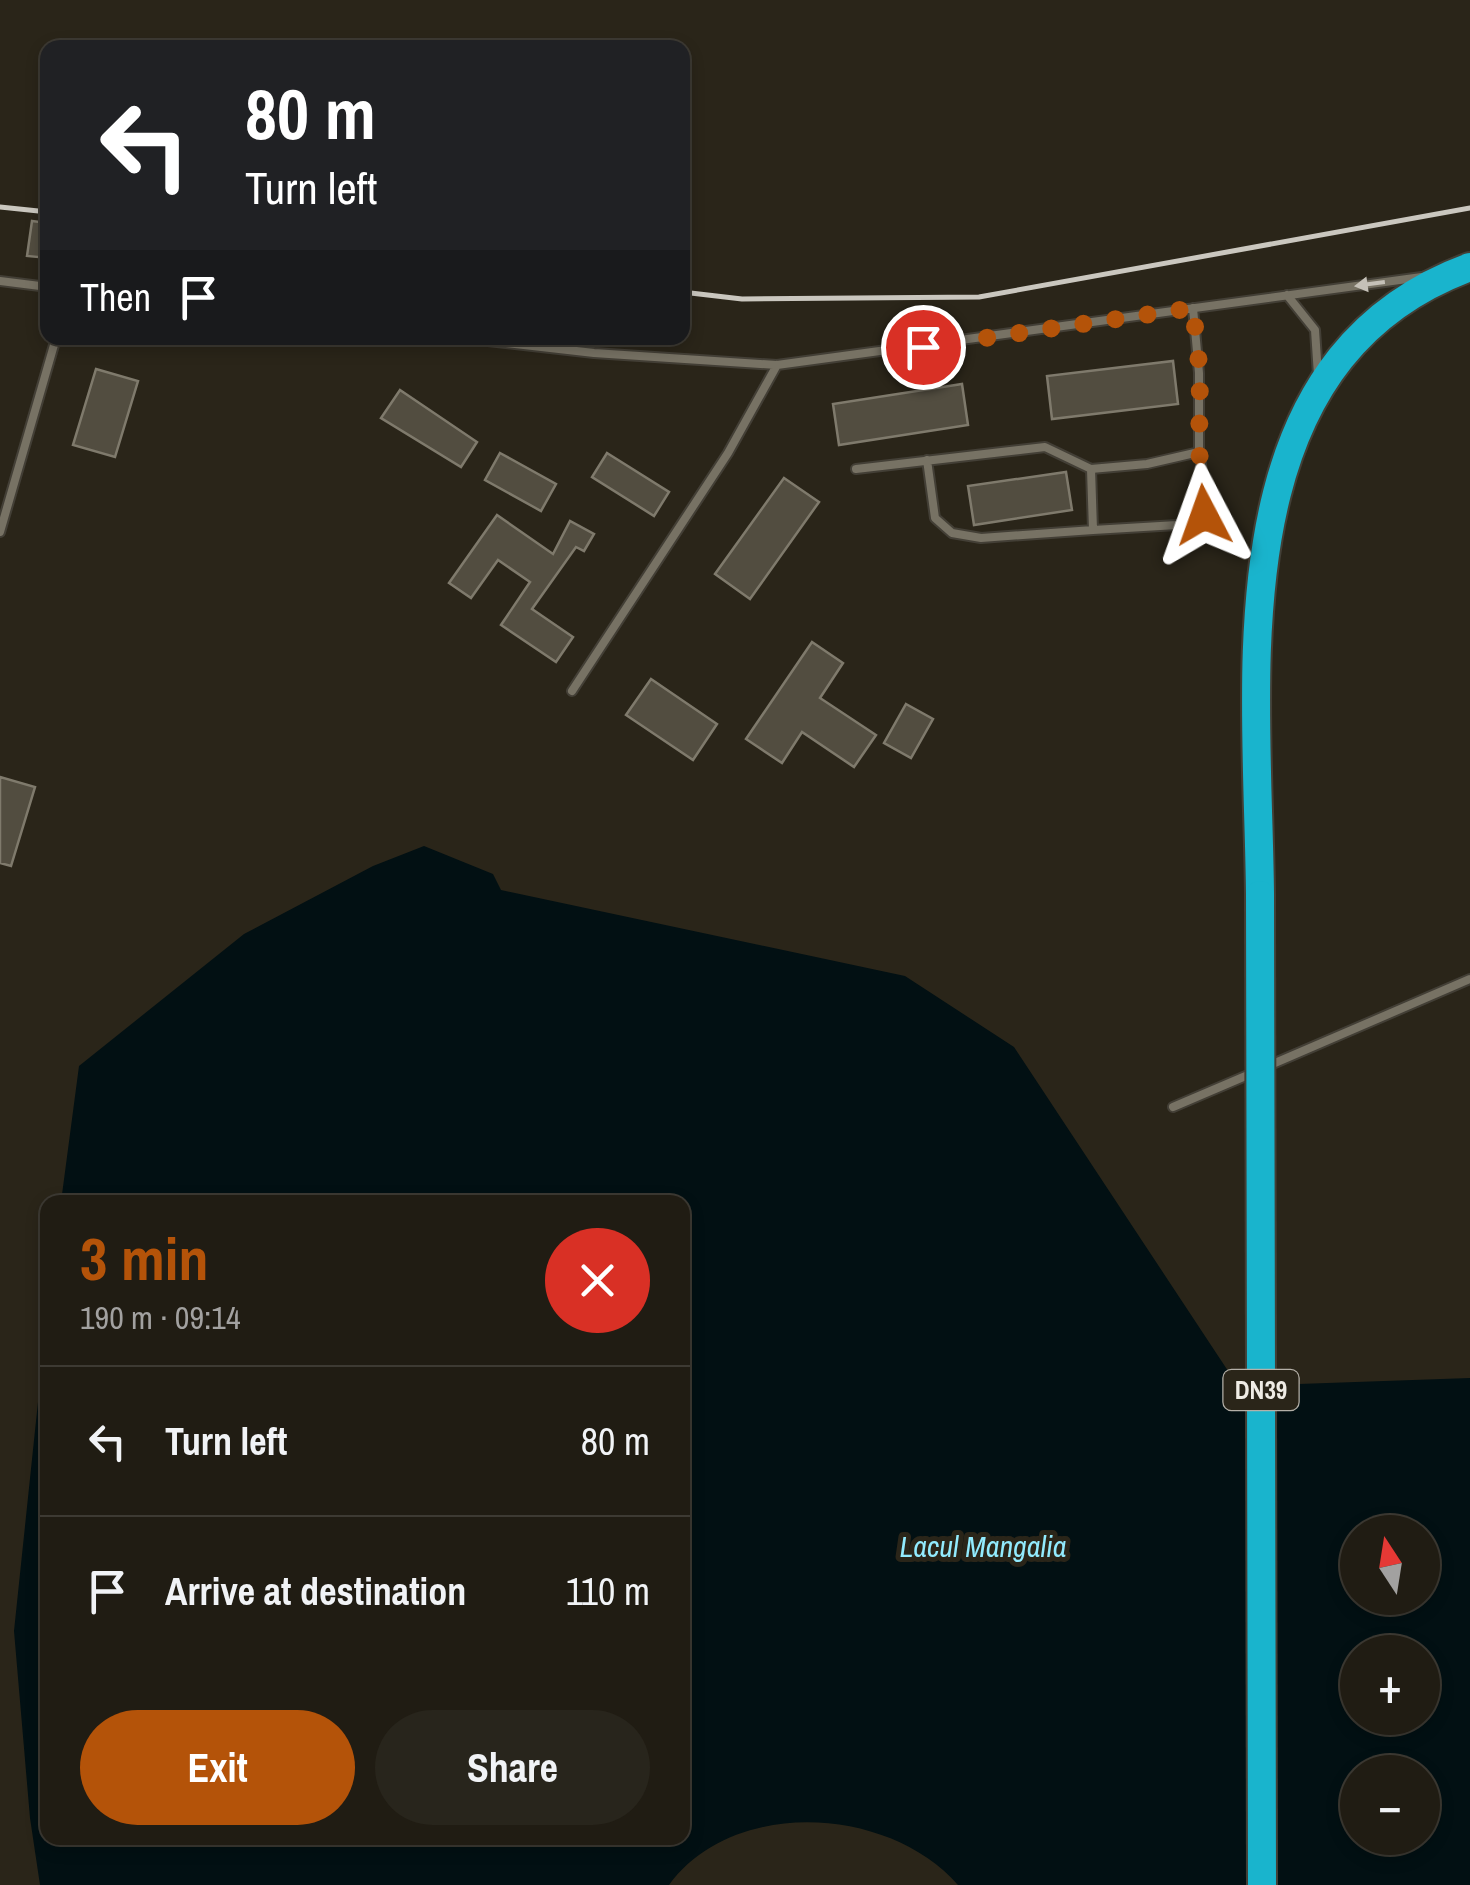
<!DOCTYPE html>
<meta charset="utf-8">
<style>
:root{--surface:#201c13;--page:#28251c;--text:#f1f3f6;--muted:#a2a1a0;--line:#3d3a33;--accent:#b45309}
body{margin:0;font-family:"Archivo Narrow",sans-serif;background:var(--page);color:var(--text);height:100vh;display:flex;flex-direction:column;font-size:38px;white-space:nowrap}
*{box-sizing:border-box;margin:0}
p{font-size:32px;color:var(--muted)}
.icon{flex:none;width:55px;height:55px;fill:none;stroke:currentColor;stroke-width:2;stroke-linecap:round;stroke-linejoin:round}
.map{position:relative;flex:1;overflow:hidden}
.sheet{position:absolute;left:40px;top:1195px;width:650px;height:650px;display:flex;flex-direction:column;background:var(--surface);border-radius:20px;box-shadow:0 5px 15px #0003,0 0 0 2px var(--line)}
.sheet>*{flex:none}
.banner{position:absolute;left:40px;top:40px;width:650px;height:305px;border-radius:20px;box-shadow:0 5px 15px #0003,0 0 0 2px var(--line);background:#202124;color:#fff;overflow:hidden}
.needle{width:65px;rotate:348deg}
.fabs{position:absolute;left:1340px;top:1515px;display:grid;gap:20px}
.fabs a{display:grid;place-items:center;width:100px;height:100px;border-radius:50%;background:var(--surface);box-shadow:0 5px 15px #0003,0 0 0 2px var(--line);font-size:50px}
.pin{position:absolute;display:grid;place-items:center;width:85px;height:85px;color:#fff;margin:-42px;border:5px solid #fff;border-radius:50%;box-shadow:0 2px 10px #0007}
.me{position:absolute;width:110px;margin:-55px;rotate:356deg;stroke-linejoin:round;filter:drop-shadow(0 0 8px #0008)}
.turn{display:flex;align-items:center;gap:35px;height:210px;padding:0 40px;font-size:45px}
.turn .icon{width:130px;height:130px;stroke-width:2.5}
.turn b{display:block;font-size:70px;line-height:85px}
.then{display:flex;align-items:center;height:95px;padding:0 40px;background:#0003;gap:20px;font-size:38px}
.round{display:grid;place-items:center;flex:none;width:105px;height:105px;border-radius:52px;background:var(--page)}
.head{display:flex;align-items:center;justify-content:space-between;height:170px;padding:0 40px}
h1{font-size:60px;font-weight:700;line-height:75px;color:var(--accent)}
.button{display:flex;gap:20px;margin-top:auto;padding:20px 40px}
.button a{flex:1;height:115px;border-radius:60px;background:var(--accent);color:#fff;font-size:40px;font-weight:700;line-height:115px;text-align:center}
.button a+a{background:var(--page);color:var(--text)}
ul{padding:0;list-style:none}
li{display:flex;align-items:center;gap:30px;height:150px;padding:0 40px;border-top:2px solid var(--line)}
li div{flex:1}
li b{display:block;font-size:38px}
li em{font-style:normal}
.map>svg:first-child{display:block}
.water{fill:#021013;fill-rule:evenodd}
.building{fill:#524d40;stroke:#7f7a6c;stroke-width:2.5}
.lines{fill:none;stroke-linecap:round;stroke-linejoin:round}
.lane-casing{stroke:#433f36;stroke-width:12}
.highway-casing{stroke:#433f36;stroke-width:32}
.lane{stroke:#777264;stroke-width:8}
.highway{stroke:#19b4cd;stroke-width:28}
.rail{stroke:#cac7bf;stroke-width:5}
.highway-bridge-casing{stroke:#433f36;stroke-width:32;stroke-linecap:butt}
.highway-bridge{stroke:#19b4cd;stroke-width:28}
.oneway{fill:#c5c1b8}
.route{stroke:#b45309;stroke-width:18;stroke-dasharray:0 32.4}
.labels{text-anchor:middle;dominant-baseline:central;stroke-width:10;stroke-linejoin:round;paint-order:stroke}
.shield{fill:#2a2519;stroke:#b4b0a8;stroke-width:2.5}
.shield-label{font-size:25px;font-weight:bold;fill:#efece5}
.water-label{font-size:30px;font-style:italic;fill:#92ebfe;stroke:#2a2519}
</style>
<div class="map">
<svg width="1470" height="1885" viewBox="0 0 1470 1885">
<rect width="100%" height="100%" fill="#2a2519"/>
<path class="water" d="M424,846l69,28 8,16 404,86 109,71 224,339 232,-8v507h-512c-69,-79 -225,-88 -289,0h-629l-10,-67 -16,-187 33,-315 1,522h634v-636h-621l18,-136 165,-132 129,-68zM1358,1532h64v66h-64zM1358,1652h64v66h-64zM1358,1772h64v66h-64z"/>
<path class="building" d="M32,221l16,2v35l-21,-2z
M1173,361l5,43 -126,15 -5,-43z
M96,369l42,12 -23,76 -42,-12z
M962,384l6,41 -129,20 -6,-41z
M400,390l77,52 -16,25 -80,-49z
M500,453l56,31 -15,27 -56,-31z
M607,453l62,39 -15,24 -62,-39z
M1066,472l6,38 -98,15 -6,-39z
M784,478l35,24 -69,97 -35,-25z
M497,515l56,39 17,-33 24,13 -10,17 -8,-4 -44,62 41,28 -17,25 -55,-37 29,-43 -32,-22 -27,38 -22,-15z
M812,642l31,21 -23,35 56,37 -22,32 -52,-35 -20,31 -36,-24z
M651,679l66,45 -24,36 -67,-45z
M906,704l27,15 -22,39 -27,-15z
M0,777l35,10 -24,79 -11,-3z"/>
<g class="lines">
<defs>
<path id="lane" d="M0,281l48,6
M1287,295l28,35 3,45
M461,338l133,15 183,12 652,-89
M927,460l8,58 17,15 29,5 112,-8 -2,-61
M856,469l189,-22 46,22 56,-5 52,-12v-79l-6,-65
M1093,530l84,-5 28,-10 2,-12 -8,-51
M0,532l56,-194
M572,691l156,-238 49,-88
M1268,1066l202,-87
M1173,1107l82,-35"/>
<path id="highway" d="M1260,895c-2,-219 -46,-534 210,-628"/>
</defs>
<use href="#lane" class="lane-casing"/>
<use href="#highway" class="highway-casing"/>
<use href="#lane" class="lane"/>
<use href="#highway" class="highway"/>
<path class="rail" d="M0,207l48,5
M682,292l60,7 237,-2 491,-89"/>
<defs>
<path id="highway-bridge" d="M1260,895l2,990"/>
</defs>
<use href="#highway-bridge" class="highway-bridge-casing"/>
<use href="#highway-bridge" class="highway-bridge"/>
</g>
<defs><path id="oneway-solid" d="M-6-.8H1V-3.2L6.5 0L1 3.2V.8H-6Z" transform="scale(2.5)"/></defs>
<use class="oneway" href="#oneway-solid" transform="translate(1370 284) rotate(172)"/>
<g class="lines">
<path class="route" d="M923,347l270,-39 7,65 -1,79 8,51 -3,12"/>
</g>
<g class="labels">
<rect class="shield" x="1223.5" y="1370" width="75" height="40" rx="8"/>
<g class="shield-label">
<text x="1261" y="1390">DN39</text>
</g>
<g class="water-label">
<text x="983" y="1546">Lacul Mangalia</text>
</g>
</g>
</svg>
<div class="fabs">
<a><svg class="needle" viewBox="-14 -14 28 28"><path d="M0-13l5 13h-10z" fill="#e53935"/><path d="M0 13l5-13h-10z" fill="#a2a1a0"/></svg></a>
<a>+</a>
<a>−</a>
</div>
<div class="pin" style="left:923px;top:347px;background:#d93025"><svg class="icon" aria-label="arrive" viewBox="0 0 24 24"><path d="M6 21V4h12l-3 4 3 4H6"/></svg></div>
<svg class="me" style="left:1204px;top:515px" viewBox="-20 -20 40 40"><path d="M0-17L14 15 0 8-14 15z" fill="#b45309" stroke="#fff" stroke-width="4"/></svg>
<div class="banner">
<div class="turn"><svg class="icon" aria-label="left" viewBox="0 0 24 24"><path d="M17 20v-9H6M10 6l-5 5 5 5"/></svg><div><b>80 m</b>Turn left</div></div>
<div class="then">Then<svg class="icon" aria-label="arrive" viewBox="0 0 24 24"><path d="M6 21V4h12l-3 4 3 4H6"/></svg></div>
</div>
<section class="sheet">
<div class="head"><div><h1>3 min</h1><p>190 m · 09:14</p></div><a class="round" style="background:#d93025;color:#fff"><svg class="icon" aria-label="close" viewBox="0 0 24 24"><path d="M6 6l12 12M18 6L6 18"/></svg></a></div>
<ul>
<li><svg class="icon" aria-label="left" viewBox="0 0 24 24"><path d="M17 20v-9H6M10 6l-5 5 5 5"/></svg><div><b>Turn left</b></div><em>80 m</em></li>
<li><svg class="icon" aria-label="arrive" viewBox="0 0 24 24"><path d="M6 21V4h12l-3 4 3 4H6"/></svg><div><b>Arrive at destination</b></div><em>110 m</em></li>
</ul>
<div class="button"><a>Exit</a><a>Share</a></div>
</section>
</div>
